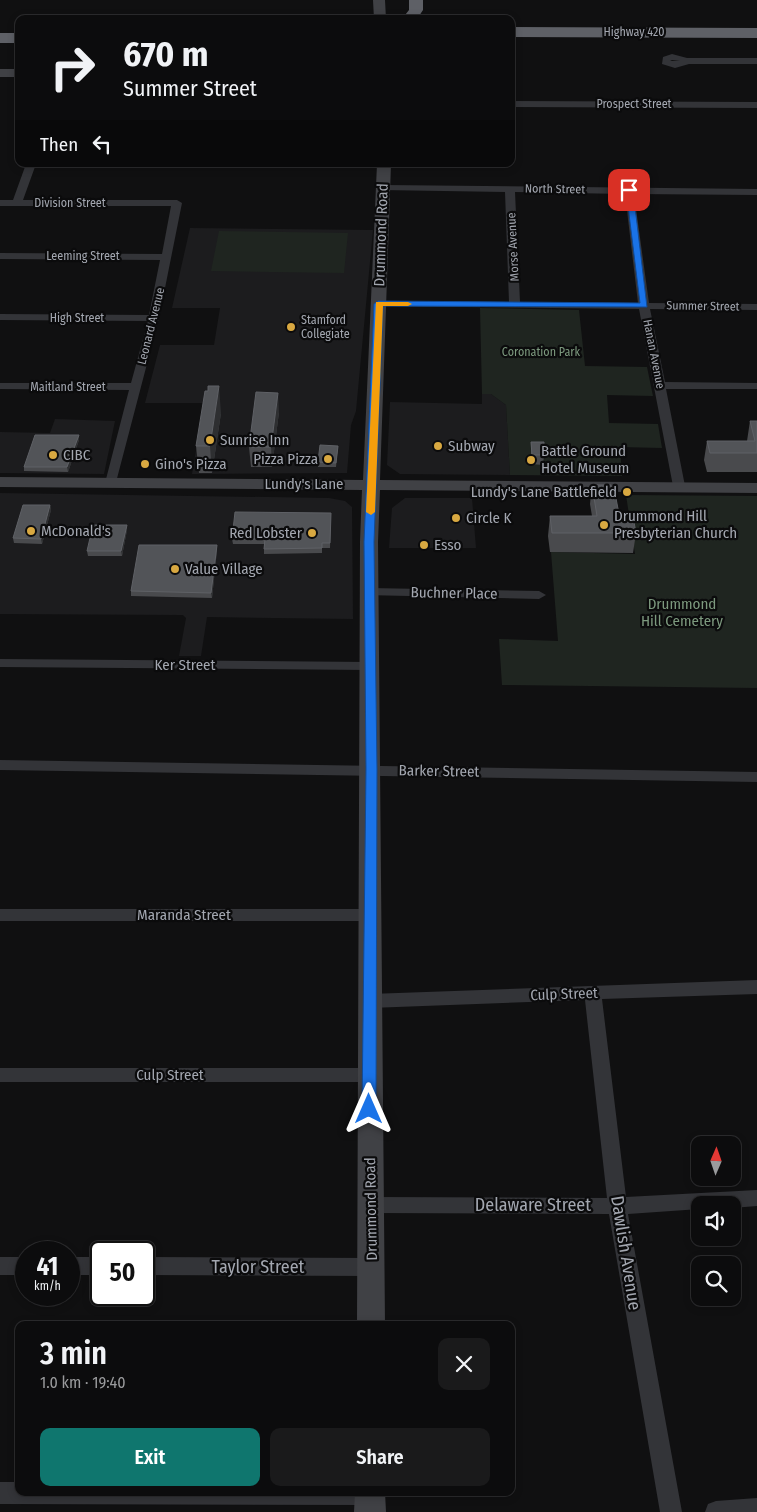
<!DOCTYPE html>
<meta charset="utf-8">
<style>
:root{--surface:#0c0c0d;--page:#1a1a1b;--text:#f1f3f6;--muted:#9a9b9d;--line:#2c2c2e;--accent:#0f766e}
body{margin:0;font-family:"Fira Sans Condensed",sans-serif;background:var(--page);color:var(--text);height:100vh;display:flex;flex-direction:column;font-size:19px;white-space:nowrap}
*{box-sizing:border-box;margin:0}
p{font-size:16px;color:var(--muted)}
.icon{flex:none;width:28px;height:28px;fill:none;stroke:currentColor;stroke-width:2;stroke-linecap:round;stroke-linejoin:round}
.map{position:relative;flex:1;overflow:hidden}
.sheet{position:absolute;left:15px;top:1321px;width:500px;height:175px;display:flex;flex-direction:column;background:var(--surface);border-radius:10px;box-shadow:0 2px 8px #0003,0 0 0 1px var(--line)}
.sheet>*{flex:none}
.guide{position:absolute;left:15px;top:15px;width:500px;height:152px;border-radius:10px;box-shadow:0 2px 8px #0003,0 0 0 1px var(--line);background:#0c0c0d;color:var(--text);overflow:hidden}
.needle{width:32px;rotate:2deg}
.controls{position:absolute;left:691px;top:1136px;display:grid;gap:10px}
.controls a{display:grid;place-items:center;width:50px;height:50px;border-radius:10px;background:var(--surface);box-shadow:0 2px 8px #0003,0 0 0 1px var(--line);font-size:25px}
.speed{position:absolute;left:15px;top:1241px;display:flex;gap:10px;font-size:25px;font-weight:700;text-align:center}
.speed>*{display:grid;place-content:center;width:65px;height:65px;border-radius:50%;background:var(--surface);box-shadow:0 2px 8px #0003,0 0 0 1px var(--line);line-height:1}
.speed small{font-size:12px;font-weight:400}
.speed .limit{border:2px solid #111;border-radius:8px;background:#fff;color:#111}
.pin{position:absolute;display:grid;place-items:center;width:42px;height:42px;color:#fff;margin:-21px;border-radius:10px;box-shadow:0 2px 8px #0006}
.me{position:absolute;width:55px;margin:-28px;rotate:0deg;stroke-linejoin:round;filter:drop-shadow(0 0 4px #0008)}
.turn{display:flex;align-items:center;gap:18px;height:105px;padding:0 25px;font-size:22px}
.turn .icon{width:65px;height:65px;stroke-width:2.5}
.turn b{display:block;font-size:35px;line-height:42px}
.then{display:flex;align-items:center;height:48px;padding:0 25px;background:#0003;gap:10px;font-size:19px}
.round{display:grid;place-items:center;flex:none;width:52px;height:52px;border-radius:10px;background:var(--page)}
.overview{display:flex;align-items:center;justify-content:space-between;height:85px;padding:0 25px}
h1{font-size:30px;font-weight:600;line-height:38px}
.button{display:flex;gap:10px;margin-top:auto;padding:10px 25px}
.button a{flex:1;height:58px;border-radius:10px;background:var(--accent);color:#fff;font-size:20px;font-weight:600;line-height:58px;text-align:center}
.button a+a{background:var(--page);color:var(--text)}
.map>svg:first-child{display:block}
.built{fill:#1c1c1e}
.green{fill:#1f2520}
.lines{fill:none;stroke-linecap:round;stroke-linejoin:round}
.street{fill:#333438;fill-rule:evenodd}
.secondary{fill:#404145;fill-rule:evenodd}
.highway{fill:#5e6066;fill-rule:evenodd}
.wall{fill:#494a4d}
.shaded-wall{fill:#2e2f31}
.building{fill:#525458;stroke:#5f6166}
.route{fill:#1a73e8;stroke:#114b97}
.slow{fill:#f59e0b}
.poi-dot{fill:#d8a841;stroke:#0b0b0c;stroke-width:2}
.labels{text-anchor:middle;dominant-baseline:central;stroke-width:4.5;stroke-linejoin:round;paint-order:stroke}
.far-street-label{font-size:12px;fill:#a3a7b0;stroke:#0b0b0c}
.far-poi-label{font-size:12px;fill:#a3a7b0;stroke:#0b0b0c;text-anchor:start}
.far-park-label{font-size:12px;fill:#7c997e;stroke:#0b0b0c}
.street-label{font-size:15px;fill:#a3a7b0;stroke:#0b0b0c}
.poi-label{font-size:15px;fill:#a3a7b0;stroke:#0b0b0c;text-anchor:start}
.park-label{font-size:15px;fill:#7c997e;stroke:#0b0b0c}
.near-street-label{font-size:18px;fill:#a3a7b0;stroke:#0b0b0c}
</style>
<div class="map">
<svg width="757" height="1512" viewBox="0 0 757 1512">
<rect width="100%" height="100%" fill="#101011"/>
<path class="built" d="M190,228l183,2 -17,181 -5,14 -4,48 -155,1 12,-71h-59l15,-58h54l6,-37h-48z
M482,394h9l15,11 4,70 -110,-1 -13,-9 3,-63 92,2z
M55,419l60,2 -11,53 -104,-1v-41l50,1z
M0,493l329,5 16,3 7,6 1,112 -146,-2 -6,39h-22l7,-38 -3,-3 -183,-1z
M405,498h67l4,50h-87l3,-40z"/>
<path class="green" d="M219,231l129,2 -4,40 -133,-2z
M480,308l99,2 6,56 62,1 6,29 -46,-1 2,28 49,1 4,24 -42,-1 2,29 -112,-1 -4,-70 -15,-11h-9z
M626,495l131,1v192l-255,-3 -3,-46 59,2 -7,-89 84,2z"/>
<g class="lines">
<path class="street" d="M672,54l15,4h70v6h-68l-14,4 -13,-4 1,-7zM672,60l8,1h-10z
M511,101l246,1v6l-246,-1z
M26,164h10l-13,36h154l5,3 -23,115 -44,168 -4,1 -6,-4 24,-93 -129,-1v-6h131l17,-62 -148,-1v-6l149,1 11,-55 -160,-1v-6l162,1 9,-48h-171v-6h13z
M384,185l373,4v6l-123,-1 15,109 108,1v6l-107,-1 15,73 92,1v6h-91l19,97 -2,3 -4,1 -6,-4 -34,-177 -264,-3 -1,-2 5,-3 130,1 -4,-110 -124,-2v-4zM515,192l110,2 13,109 -118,-1z
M369,588l170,3 7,4 -7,4 -175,-4 -2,-3z
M0,659l369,3 7,4 -7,4 -369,-3z
M0,760l757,12v10l-757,-12z
M0,909h369l6,2 2,4 -2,4 -6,2h-369z
M757,980v14l-155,5 24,198 131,-7v16l-25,2v-3h-32v4l-72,5 54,298h-22l-51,-298 -239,-1 -7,-2 -3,-6 3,-6 7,-2 237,1 -22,-198 -215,8 -6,-2 -3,-5 3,-5 6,-2z
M0,1068h369l6,2 3,5 -3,5 -6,2h-369z
M0,1257h26v18h-26z
M69,1257h32v18h-32z
M144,1257l228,1 7,3 3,6 -3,6 -7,3 -228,-1z
M0,1482h19v10l362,2 -3,8 -8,3 -370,-1z
M757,1498v14h-52l3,-8 8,-3z"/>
<path class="secondary" d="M373,0h12l1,19h-12z
M0,69h19v8h-19z
M377,164h14l-11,316 377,3v10l-377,-3 -2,52 7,783h-28l3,-783 2,-52 -362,-3v-10l363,3z
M355,1492h30l1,20h-32z"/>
<path class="highway" d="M409,0h14v10l-6,9h-15l7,-9z
M511,27l246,1v10l-246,-1z
M0,33h19v10h-19z"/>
</g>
<path class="wall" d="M279,412l-7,55h-21l-2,-20z
M221,413l-9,60h-13l-3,-27z
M750,421h7v51h-50l-3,-12 3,-19h40z
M79,435v5l-11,32 -44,-1v-4z
M531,442l13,13 -1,10 -12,-1z
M338,446l-2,21h-18v-5z
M592,485l30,37 14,11 -3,20 -83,-1 -2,-16 2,-20h42l-2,-12z
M50,505l1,5 -9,34 -28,-1 -1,-5z
M331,513l-1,35h-8v5l-58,1v-10h-31l-1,-5z
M127,525v5l-5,26h-34l-1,-5z
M217,545v5l-5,48 -81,-2v-5z"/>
<path class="shaded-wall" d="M219,386l2,27 -9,60 -2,-27z
M278,393l1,19 -7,55 -1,-20z
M79,435v5l-11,32 -1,-5z
M50,505l1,5 -9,34 -1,-5z
M127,525v5l-5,26 -1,-5z
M217,545v5l-5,48 -1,-5z"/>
<path class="building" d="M208,386h11l-9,60h-14l9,-55h3z
M256,392l22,1 -7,54h-22z
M750,421h7v32h-47l-3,-12h48z
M35,435h44l-12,32h-43z
M531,442h13v13h-12z
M320,445l18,1 -2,17 -18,-1z
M592,485h19v3h3l6,31 2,3h12l2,11h-84l-2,-17h47z
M23,505h27l-9,34 -28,-1z
M235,512l96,1 -1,30h-8v5l-58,1 1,-10h-33z
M93,525h34l-6,26h-34z
M139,545h78l-6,48 -80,-2z"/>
<path class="route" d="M629,188l4,2 14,117 -264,-1 -9,236 3,227 -1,340 -2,4h-10l-2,-4 4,-340 -2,-227 10,-238 4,-3 262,2 -14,-113z"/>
<path class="slow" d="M376,302h32l4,2 -4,2h-25l-8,206 -4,3 -5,-3z"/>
<g class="poi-dot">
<circle cx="291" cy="327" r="5"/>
<circle cx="210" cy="440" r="5"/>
<circle cx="438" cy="446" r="5"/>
<circle cx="53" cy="455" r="5"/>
<circle cx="328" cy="459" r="5"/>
<circle cx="531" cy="460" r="5"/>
<circle cx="145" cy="464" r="5"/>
<circle cx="627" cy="492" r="5"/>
<circle cx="456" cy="518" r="5"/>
<circle cx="604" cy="525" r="5"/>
<circle cx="31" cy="531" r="5"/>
<circle cx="312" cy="533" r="5"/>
<circle cx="424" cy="545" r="5"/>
<circle cx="175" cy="569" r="5"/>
</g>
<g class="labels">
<g class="far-street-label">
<text x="634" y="32">Highway 420</text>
<text x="634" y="104">Prospect Street</text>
<text transform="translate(555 189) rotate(1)">North Street</text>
<text x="70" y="203">Division Street</text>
<text transform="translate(513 247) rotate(-93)">Morse Avenue</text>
<text x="83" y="256">Leeming Street</text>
<text transform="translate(703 306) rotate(1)">Summer Street</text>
<text x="77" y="318">High Street</text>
<text transform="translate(151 326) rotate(-76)">Leonard Avenue</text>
<text transform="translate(654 354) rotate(79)">Hanan Avenue</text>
<text x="68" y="387">Maitland Street</text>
</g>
<g class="far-poi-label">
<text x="301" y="320">Stamford<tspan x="301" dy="14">Collegiate</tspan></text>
</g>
<g class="far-park-label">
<text x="541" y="352">Coronation Park</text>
</g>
<g class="street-label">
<text transform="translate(381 235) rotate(-88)">Drummond Road</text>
<text x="304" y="484">Lundy's Lane</text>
<text transform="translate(454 593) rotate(1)">Buchner Place</text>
<text x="185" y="665">Ker Street</text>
<text transform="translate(439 771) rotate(1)">Barker Street</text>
<text x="184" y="915">Maranda Street</text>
<text transform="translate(564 994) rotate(-2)">Culp Street</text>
<text x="170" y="1075">Culp Street</text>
<text transform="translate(371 1209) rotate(-91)">Drummond Road</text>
</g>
<g class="poi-label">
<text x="220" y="440">Sunrise Inn</text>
<text x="448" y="446">Subway</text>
<text x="541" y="451">Battle Ground<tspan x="541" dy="17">Hotel Museum</tspan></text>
<text x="63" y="455">CIBC</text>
<text x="318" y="459" text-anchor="end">Pizza Pizza</text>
<text x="155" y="464">Gino's Pizza</text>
<text x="617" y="492" text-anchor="end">Lundy's Lane Battlefield</text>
<text x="614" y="516">Drummond Hill<tspan x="614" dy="17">Presbyterian Church</tspan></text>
<text x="466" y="518">Circle K</text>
<text x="41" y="531">McDonald's</text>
<text x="302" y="533" text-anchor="end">Red Lobster</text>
<text x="434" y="545">Esso</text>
<text x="185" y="569">Value Village</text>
</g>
<g class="park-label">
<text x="682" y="604">Drummond<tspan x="682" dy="17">Hill Cemetery</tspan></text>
</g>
<g class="near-street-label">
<text x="533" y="1205">Delaware Street</text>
<text transform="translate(626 1253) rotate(81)">Dawlish Avenue</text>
<text x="258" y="1267">Taylor Street</text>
</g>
</g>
</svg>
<div class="controls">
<a><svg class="needle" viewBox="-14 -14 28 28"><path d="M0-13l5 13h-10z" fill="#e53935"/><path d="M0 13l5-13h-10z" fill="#9a9b9d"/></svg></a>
<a><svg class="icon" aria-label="sound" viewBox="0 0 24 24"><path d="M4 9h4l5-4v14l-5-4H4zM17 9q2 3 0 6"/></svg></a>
<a><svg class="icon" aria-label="search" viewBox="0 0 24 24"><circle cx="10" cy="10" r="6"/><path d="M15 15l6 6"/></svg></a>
</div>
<div class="speed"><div>41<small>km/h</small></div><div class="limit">50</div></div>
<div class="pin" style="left:629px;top:190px;background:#d93025"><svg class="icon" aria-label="arrive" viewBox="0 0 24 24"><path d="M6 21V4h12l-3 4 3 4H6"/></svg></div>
<svg class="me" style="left:369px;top:1109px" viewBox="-20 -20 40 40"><path d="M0-17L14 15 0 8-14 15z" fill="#1a73e8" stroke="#fff" stroke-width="4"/></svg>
<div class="guide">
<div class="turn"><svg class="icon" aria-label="right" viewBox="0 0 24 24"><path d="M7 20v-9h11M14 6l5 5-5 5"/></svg><div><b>670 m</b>Summer Street</div></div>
<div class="then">Then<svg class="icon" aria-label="left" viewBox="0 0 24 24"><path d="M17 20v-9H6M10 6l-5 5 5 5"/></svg></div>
</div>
<section class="sheet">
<div class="overview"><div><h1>3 min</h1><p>1.0 km · 19:40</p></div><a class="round"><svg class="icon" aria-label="close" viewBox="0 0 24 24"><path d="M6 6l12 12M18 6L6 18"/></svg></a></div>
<div class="button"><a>Exit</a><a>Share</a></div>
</section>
</div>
